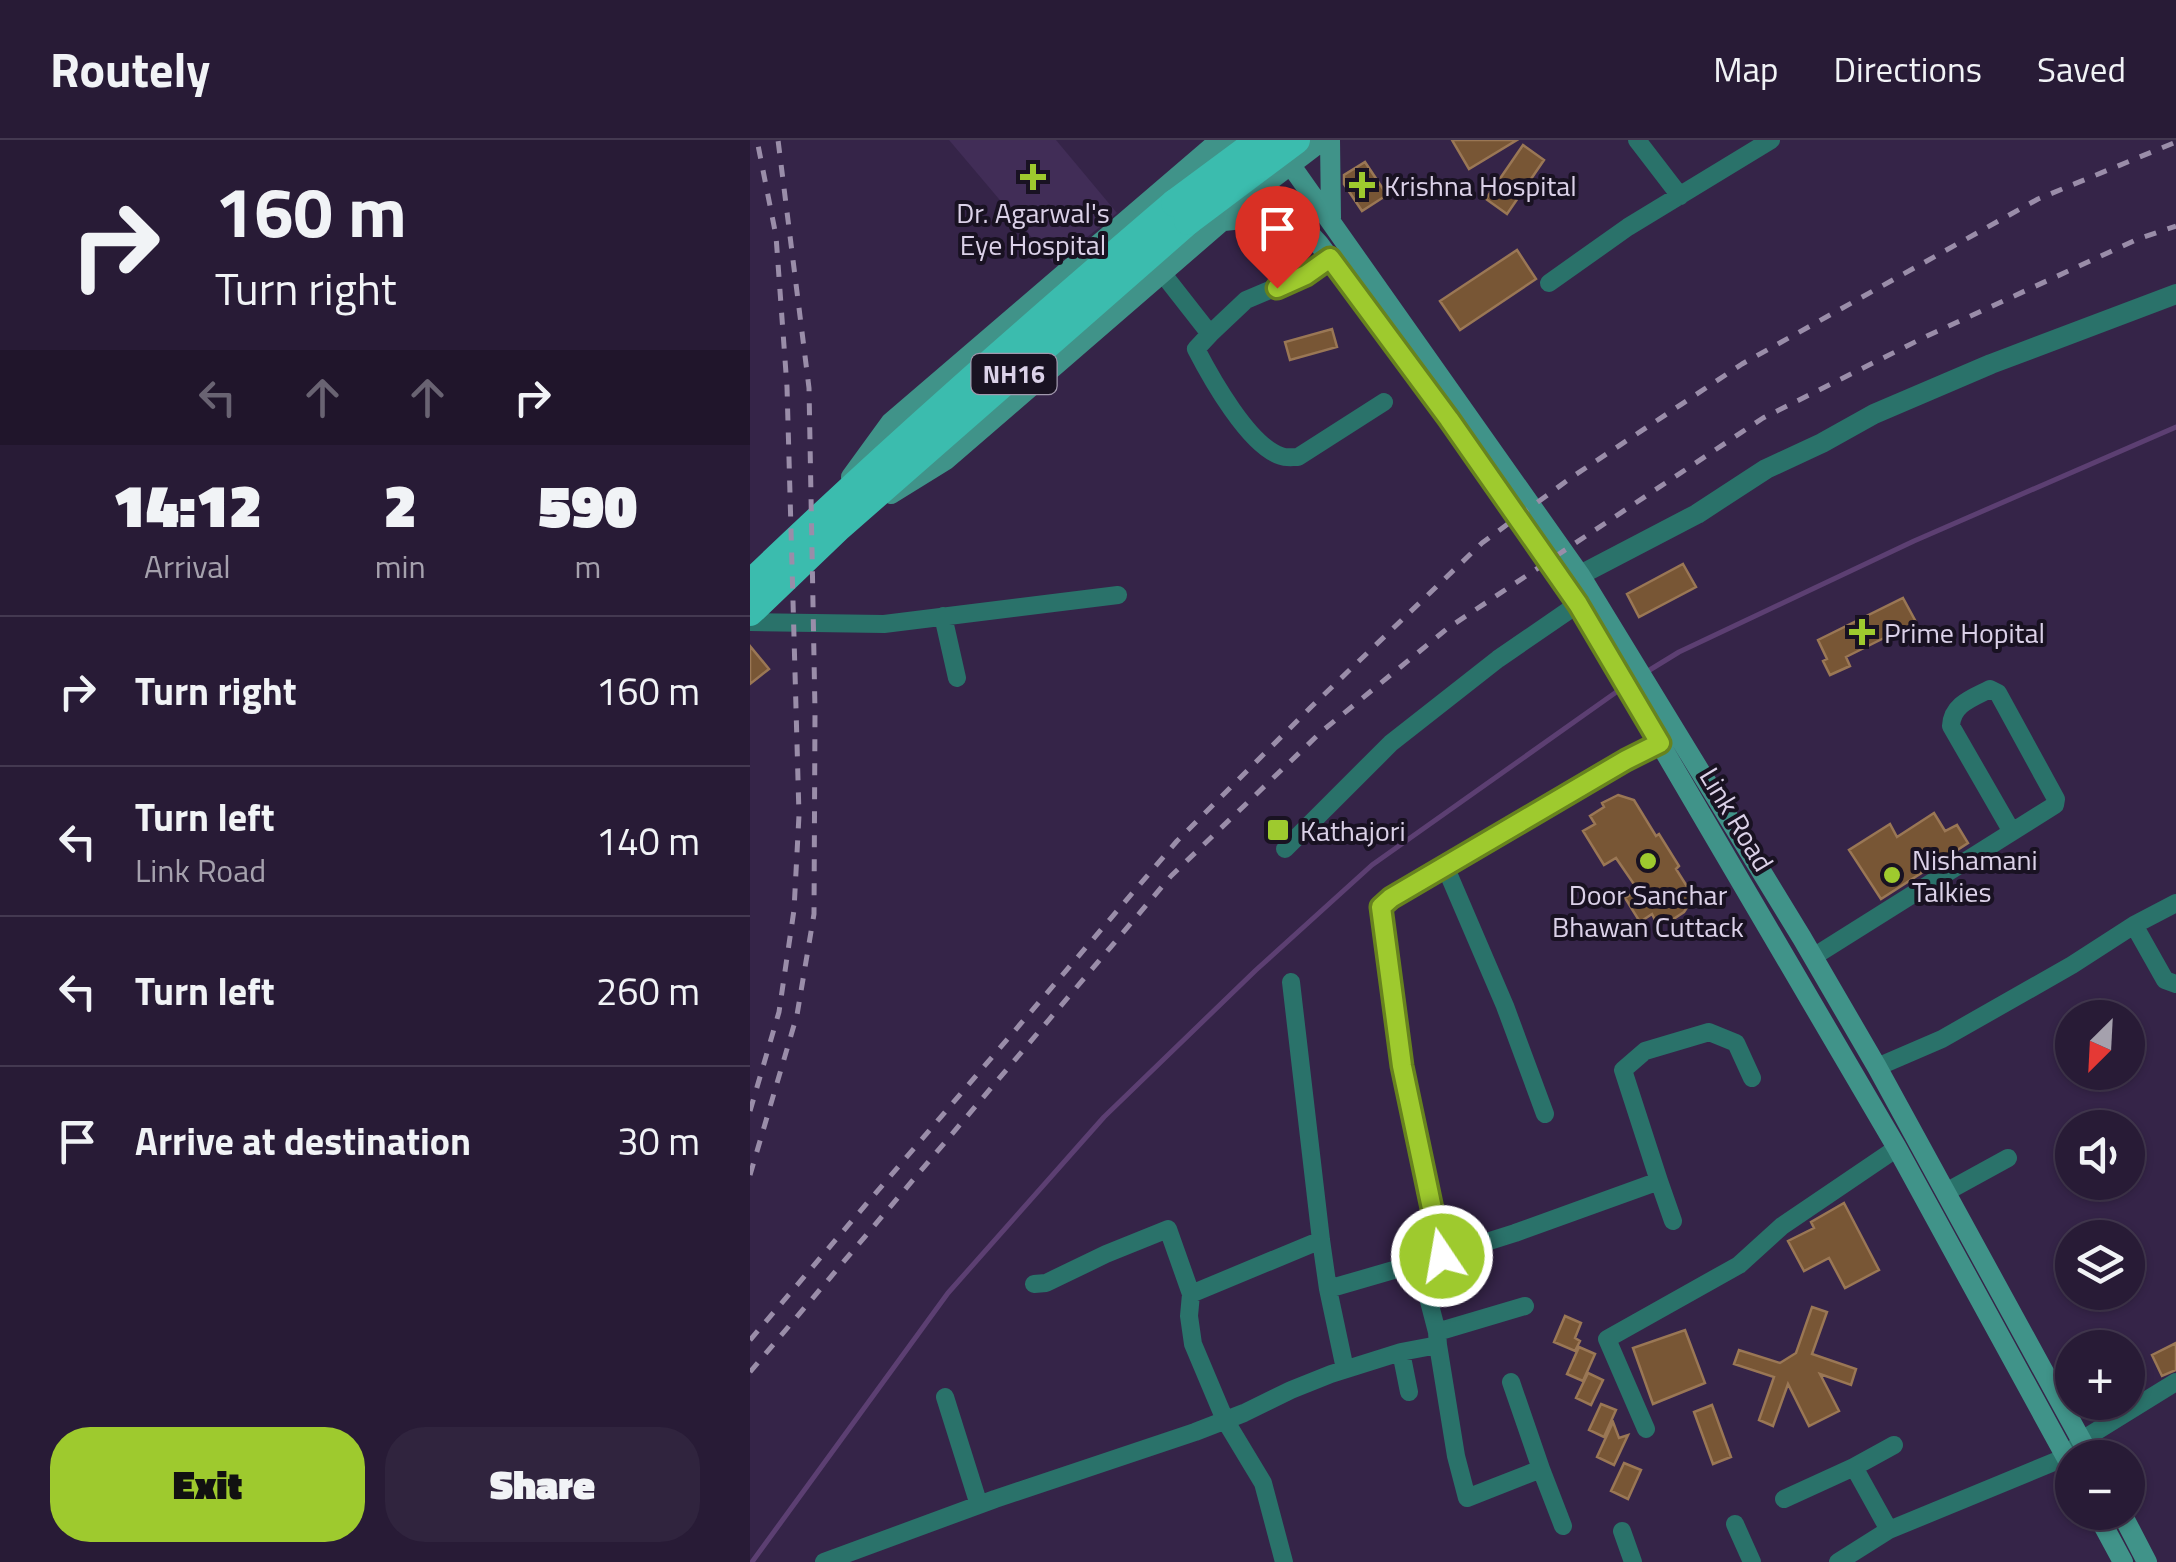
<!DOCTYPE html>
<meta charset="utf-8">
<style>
:root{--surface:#281b36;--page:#30243e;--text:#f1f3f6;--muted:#a5a1ad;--line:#443951;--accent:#9eca2e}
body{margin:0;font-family:"Titillium Web",sans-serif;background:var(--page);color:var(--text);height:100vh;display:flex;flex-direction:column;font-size:38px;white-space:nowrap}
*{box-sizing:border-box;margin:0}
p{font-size:32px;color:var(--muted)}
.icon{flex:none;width:55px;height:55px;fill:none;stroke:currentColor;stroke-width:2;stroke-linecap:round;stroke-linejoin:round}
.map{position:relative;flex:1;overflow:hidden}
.drawer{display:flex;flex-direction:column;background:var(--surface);width:750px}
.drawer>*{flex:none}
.top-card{background:#281b36;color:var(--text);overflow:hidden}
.needle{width:65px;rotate:204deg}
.tools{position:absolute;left:1305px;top:860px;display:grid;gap:20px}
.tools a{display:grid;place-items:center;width:90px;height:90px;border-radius:50%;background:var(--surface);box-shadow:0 2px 8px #0004,0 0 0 2px var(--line);font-size:50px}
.pin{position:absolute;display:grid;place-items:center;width:85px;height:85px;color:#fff;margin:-102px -42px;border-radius:50% 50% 50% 0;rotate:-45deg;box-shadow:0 0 10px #0007}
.pin .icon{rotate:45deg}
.me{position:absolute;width:110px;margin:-55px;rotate:348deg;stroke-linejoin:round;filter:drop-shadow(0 0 8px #0008)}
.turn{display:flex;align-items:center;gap:35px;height:210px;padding:0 50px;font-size:45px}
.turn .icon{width:130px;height:130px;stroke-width:2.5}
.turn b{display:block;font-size:70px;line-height:85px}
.lanes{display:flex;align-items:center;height:95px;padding:0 50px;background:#0003;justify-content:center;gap:50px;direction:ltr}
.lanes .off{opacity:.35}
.eta{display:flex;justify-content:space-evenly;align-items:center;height:170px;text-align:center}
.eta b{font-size:60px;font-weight:800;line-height:70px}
.primary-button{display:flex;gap:20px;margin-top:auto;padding:20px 50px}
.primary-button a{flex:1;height:115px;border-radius:40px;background:var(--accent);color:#111;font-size:40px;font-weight:800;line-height:115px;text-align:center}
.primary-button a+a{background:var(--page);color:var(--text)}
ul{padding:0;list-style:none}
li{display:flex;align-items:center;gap:30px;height:150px;padding:0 50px;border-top:2px solid var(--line)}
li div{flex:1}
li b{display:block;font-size:38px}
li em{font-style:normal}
header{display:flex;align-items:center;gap:60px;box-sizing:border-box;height:140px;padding:0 50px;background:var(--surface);border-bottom:2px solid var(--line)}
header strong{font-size:48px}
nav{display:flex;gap:55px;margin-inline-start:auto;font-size:35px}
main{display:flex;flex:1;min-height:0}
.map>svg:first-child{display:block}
.built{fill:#412d57}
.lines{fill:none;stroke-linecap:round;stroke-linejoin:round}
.stream{stroke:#5c3f72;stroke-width:5}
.building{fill:#785635;stroke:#9a7755;stroke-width:2.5}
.minor{stroke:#2a726a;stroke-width:18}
.tertiary{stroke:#2a726a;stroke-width:20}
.secondary{stroke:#409389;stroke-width:20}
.trunk{stroke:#3bbcae;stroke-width:28}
.rail{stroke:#9a8da9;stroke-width:5;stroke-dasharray:12 12;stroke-linecap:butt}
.trunk-bridge{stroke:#3bbcae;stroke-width:28}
.route-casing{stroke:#67831e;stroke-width:25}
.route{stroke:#9eca2e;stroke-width:18}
.poi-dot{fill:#9eca2e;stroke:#191222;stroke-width:4}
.labels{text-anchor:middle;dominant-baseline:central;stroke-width:8;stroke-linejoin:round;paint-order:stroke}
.shield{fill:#191222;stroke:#a198ad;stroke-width:2.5}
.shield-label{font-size:25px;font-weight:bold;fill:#dbd1e8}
.poi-label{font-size:28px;fill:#dbd1e8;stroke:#191222;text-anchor:start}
.street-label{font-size:28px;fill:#dbd1e8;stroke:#191222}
</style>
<header>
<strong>Routely</strong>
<nav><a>Map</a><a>Directions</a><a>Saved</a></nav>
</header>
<main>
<section class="drawer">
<div class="top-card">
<div class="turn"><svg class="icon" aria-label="right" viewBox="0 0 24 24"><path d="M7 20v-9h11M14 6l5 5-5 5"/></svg><div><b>160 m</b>Turn right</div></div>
<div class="lanes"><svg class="icon off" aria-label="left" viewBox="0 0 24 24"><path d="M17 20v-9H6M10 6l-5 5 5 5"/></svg><svg class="icon off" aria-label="ahead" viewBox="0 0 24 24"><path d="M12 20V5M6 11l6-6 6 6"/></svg><svg class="icon off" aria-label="ahead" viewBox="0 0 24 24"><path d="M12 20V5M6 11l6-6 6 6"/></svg><svg class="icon" aria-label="right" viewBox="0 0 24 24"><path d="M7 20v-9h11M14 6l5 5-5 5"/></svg></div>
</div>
<div class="eta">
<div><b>14:12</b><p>Arrival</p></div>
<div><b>2</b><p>min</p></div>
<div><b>590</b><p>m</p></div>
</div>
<ul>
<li><svg class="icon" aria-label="right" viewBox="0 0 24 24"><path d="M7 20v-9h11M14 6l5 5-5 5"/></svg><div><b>Turn right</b></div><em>160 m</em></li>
<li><svg class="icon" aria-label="left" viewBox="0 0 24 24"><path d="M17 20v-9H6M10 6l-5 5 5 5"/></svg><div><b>Turn left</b><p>Link Road</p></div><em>140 m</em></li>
<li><svg class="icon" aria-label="left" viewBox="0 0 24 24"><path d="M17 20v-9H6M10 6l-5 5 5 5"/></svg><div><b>Turn left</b></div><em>260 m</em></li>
<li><svg class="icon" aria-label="arrive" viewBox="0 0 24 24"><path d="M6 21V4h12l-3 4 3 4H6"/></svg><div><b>Arrive at destination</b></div><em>30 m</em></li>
</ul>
<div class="primary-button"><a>Exit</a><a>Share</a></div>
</section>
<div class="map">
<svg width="1426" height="1422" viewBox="0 0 1426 1422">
<rect width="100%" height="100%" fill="#352448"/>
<path class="built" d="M199,0h107l61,73 -63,51z"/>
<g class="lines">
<path class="stream" d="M898,531l31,-19 235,-111 262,-114
M2,1422l196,-269 156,-176 152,-147 116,-105 250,-177"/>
</g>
<path class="building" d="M702,0h65l-48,29z
M773,5l21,15 -37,54 -21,-15z
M615,22l22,33 -25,16 -18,-27v-9z
M767,110l19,29 -76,51 -20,-29z
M582,189l5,18 -47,13 -5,-18z
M933,424l13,23 -57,30 -12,-23z
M1153,458l13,24 -70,35 4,9 -20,9 -7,-14 4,-2 -9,-19z
M0,506l19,23 -19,15z
M868,655l16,5 22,36 3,-2 20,32 -3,3 12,19 2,15 -6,9 -15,10 -4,-6 -9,6 -4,-8 -12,8 -15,-24 13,-8 -22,-32 -12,7 -21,-34 12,-7 -5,-8 14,-9 -2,-4z
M1184,673l11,18 12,-6 11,18 -87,56 -32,-49 41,-26 7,13z
M1094,1063l35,67 -34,18 -16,-30 -25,13 -16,-30 26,-13 -3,-6z
M1062,1167l15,5 -15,42 44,15 -5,16 -31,-11 19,37 -30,15 -21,-42 -15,42 -14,-6 15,-43 -40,-13 5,-14 41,13 16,-10z
M815,1176l16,7 -6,15 5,3 -5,10 -21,-9z
M935,1190l20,53 -52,21 -20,-56z
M1426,1203v27l-14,6 -10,-21z
M829,1207l16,7 -12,27 -16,-7z
M838,1233l15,7 -12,25 -15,-7z
M851,1264l15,6 -12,27 -15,-7z
M962,1265l19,52 -18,7 -19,-52z
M863,1282l6,16 9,-3 -14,30 -17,-8z
M874,1323l17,7 -13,29 -17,-8z"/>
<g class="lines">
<path class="minor" d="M887,0l43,56
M413,134l47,60 36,-34 59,-25 25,-17
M799,143l79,-56 143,-87
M460,194l-14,15c15,29 53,97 85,107 5,2 11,1 17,1l86,-55
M193,476l14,62
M0,482l134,2 234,-29
M535,709l106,-106 107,-84 80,-55
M695,726l60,140 40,108
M1384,785l31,55 11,4
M1063,817l242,-152 1,-6 -58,-106 -8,-4c-17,9 -38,15 -39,37l61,106
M541,842l30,258 7,49 114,-33 -40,-190 -21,-159 10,-9 235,-138 34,-17
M1127,927l65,-28 130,-74 62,-40 42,-22
M909,1041l-36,-111 22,-19 64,-19 27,11 16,35
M1196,1052l62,-34
M692,1116l73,-23 144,-52 14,40
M669,1123l18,69
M284,1144l12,-1 60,-29 62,-25 23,65 130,-54
M578,1149l17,80
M441,1154l-2,22 4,28 32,76 38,63 21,79
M688,1205l-1,-13 88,-26
M651,1212l8,40
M761,1242l30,87
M195,1257l34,108
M896,1289l-39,-90 132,-74 43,-39 115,-78
M1104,1327l40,-22
M1034,1359l70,-32 35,63
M985,1384l17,38
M872,1391l11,31
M74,1422l171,-63 200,-67 49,-19 47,-23 40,-16 70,-22 37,-7 18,111 11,42 74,-29 22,57
M1088,1422l51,-32 177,-73 16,-17 94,-58"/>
<path class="tertiary" d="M830,435l117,-61 69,-45 56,-26 52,-29 117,-50 185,-70"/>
<path class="secondary" d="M474,0l95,104 130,175 129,185 319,544 175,320
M523,0l307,435 222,363 75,129 214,391
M580,0l1,78
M474,81l47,-5 26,13
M101,337l40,-55 329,-282
M141,354l55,-34 318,-275 59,-45
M1346,1372l27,50
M1371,1372l26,50"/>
<path class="trunk" d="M0,444c138,-133 280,-257 425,-381
M0,472l89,-85 349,-306"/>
<path class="rail" d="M0,971l29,-99 15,-102 5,-95 -12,-428 -11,-151 -19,-96
M0,1035l47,-160 17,-101 1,-202 -6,-324 -31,-248
M0,1200l427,-499 133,-133 172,-165 90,-66 170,-113 296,-165 138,-57
M0,1232l421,-496 150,-144 127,-104 315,-210 164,-82 211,-97 38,-13"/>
<path class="trunk-bridge" d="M425,63l85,-63
M438,81l108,-81"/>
</g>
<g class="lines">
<defs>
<path id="route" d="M527,148l29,-13 24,-17 119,161 129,185 82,139 -34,17 -235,138 -10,9 21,159 40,190"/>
</defs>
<use href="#route" class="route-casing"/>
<use href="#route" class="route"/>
</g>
<g class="poi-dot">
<path d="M278 22h10v10h10v10h-10v10h-10v-10h-10v-10h10z"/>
<path d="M607 30h10v10h10v10h-10v10h-10v-10h-10v-10h10z"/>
<path d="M1107 477h10v10h10v10h-10v10h-10v-10h-10v-10h10z"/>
<rect x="516" y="678" width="24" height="24" rx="5"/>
<circle cx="898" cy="721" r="10"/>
<circle cx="1142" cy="735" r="10"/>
</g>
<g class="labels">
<rect class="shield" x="221.5" y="214" width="85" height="40" rx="8"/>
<g class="shield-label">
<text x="264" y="234">NH16</text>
</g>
<g class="poi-label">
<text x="634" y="45">Krishna Hospital</text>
<text x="283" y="72" text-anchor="middle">Dr. Agarwal's<tspan x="283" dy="32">Eye Hospital</tspan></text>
<text x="1134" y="492">Prime Hopital</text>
<text x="550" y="690">Kathajori</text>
<text x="1162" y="719">Nishamani<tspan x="1162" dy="32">Talkies</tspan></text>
<text x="898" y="754" text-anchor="middle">Door Sanchar<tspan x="898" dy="32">Bhawan Cuttack</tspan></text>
</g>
<g class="street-label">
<text transform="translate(987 679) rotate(59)">Link Road</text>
</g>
</g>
</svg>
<div class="tools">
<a><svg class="needle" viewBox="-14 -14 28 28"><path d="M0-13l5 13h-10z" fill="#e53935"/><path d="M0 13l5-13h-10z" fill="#a5a1ad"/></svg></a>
<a><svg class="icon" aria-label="sound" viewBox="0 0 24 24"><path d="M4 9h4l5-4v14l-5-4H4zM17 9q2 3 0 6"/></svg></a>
<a><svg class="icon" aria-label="layers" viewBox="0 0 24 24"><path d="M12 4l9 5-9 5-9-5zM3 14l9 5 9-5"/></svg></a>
<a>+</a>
<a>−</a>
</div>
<div class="pin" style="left:527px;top:148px;background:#d93025"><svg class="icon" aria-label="arrive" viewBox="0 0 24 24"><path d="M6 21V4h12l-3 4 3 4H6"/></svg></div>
<svg class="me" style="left:692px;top:1116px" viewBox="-20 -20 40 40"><circle r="17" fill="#9eca2e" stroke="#fff" stroke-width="3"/><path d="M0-11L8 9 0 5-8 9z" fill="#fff"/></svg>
</div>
</main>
